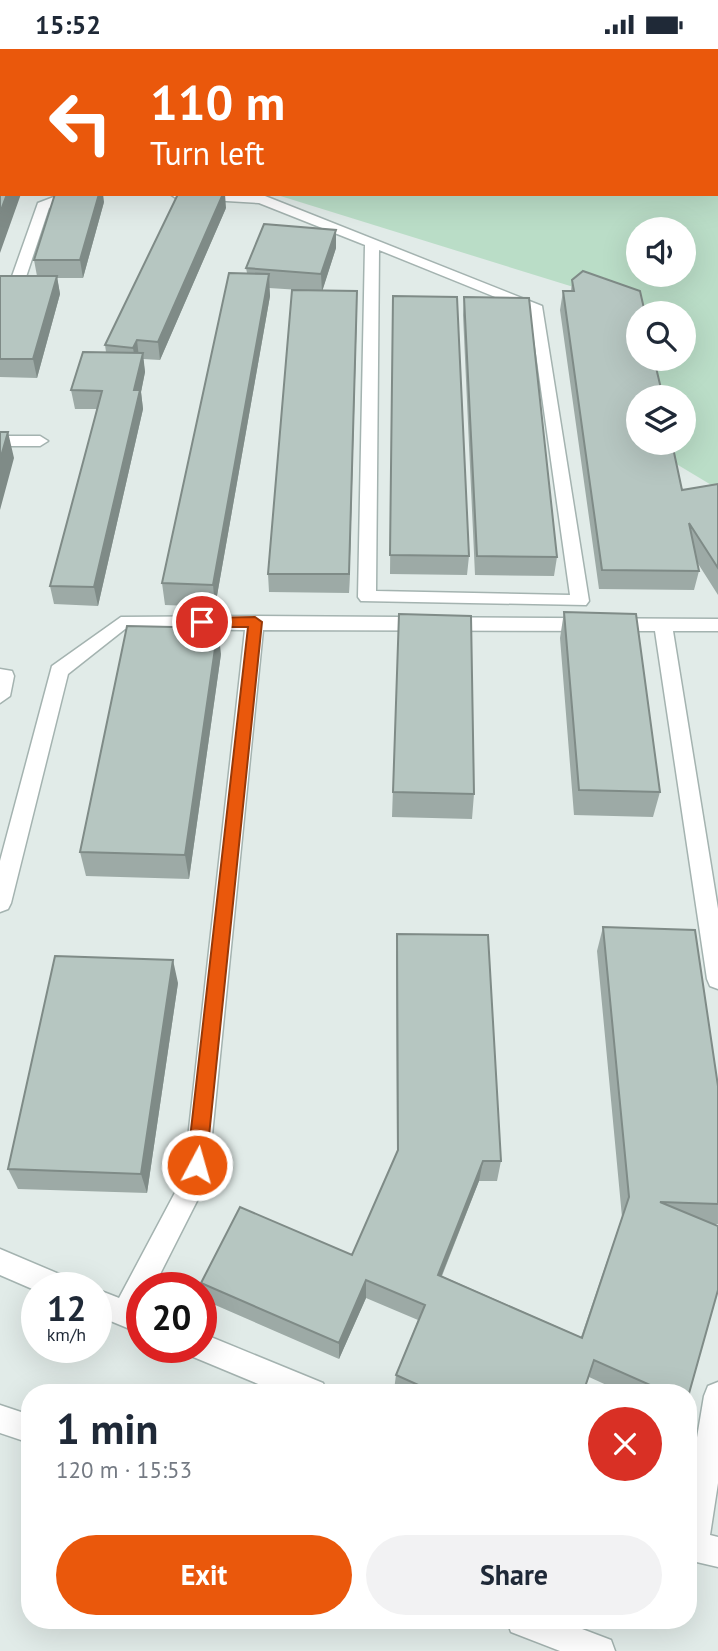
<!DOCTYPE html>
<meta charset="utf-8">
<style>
:root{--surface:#fff;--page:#f2f2f3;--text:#1f2937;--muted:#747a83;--accent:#ea580c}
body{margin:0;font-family:"PT Sans",sans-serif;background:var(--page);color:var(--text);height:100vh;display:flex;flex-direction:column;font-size:26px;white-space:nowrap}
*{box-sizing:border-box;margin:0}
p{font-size:23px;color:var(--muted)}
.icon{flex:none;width:38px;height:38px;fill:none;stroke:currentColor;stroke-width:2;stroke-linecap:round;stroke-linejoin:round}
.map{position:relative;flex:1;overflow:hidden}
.drawer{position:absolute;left:21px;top:1335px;width:676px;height:245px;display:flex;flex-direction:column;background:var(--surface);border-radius:28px;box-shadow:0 7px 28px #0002}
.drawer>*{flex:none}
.hud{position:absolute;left:0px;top:0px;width:719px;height:147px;box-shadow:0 7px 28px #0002;background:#ea580c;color:#fff;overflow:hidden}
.tools{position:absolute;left:626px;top:168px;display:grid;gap:14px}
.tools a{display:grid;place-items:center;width:70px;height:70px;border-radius:50%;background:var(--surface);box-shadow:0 7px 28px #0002;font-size:35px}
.speed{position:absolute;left:21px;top:1223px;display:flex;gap:14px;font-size:35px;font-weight:700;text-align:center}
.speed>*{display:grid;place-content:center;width:91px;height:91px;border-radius:50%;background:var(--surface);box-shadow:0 7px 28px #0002;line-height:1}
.speed small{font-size:18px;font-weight:400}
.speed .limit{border:10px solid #d22;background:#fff;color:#111}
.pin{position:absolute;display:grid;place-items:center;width:60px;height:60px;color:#fff;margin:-30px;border:4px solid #fff;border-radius:50%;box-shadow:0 2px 7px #0007}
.me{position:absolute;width:77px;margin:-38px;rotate:6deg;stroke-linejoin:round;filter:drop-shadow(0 0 5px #0008)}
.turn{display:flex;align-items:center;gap:24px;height:147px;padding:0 35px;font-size:32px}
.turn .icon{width:91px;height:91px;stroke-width:2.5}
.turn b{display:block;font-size:49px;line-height:60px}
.round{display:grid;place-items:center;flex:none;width:74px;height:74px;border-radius:37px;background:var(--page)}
.headline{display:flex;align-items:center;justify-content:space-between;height:119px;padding:0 35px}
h1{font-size:42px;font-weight:600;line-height:52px}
.cta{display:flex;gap:14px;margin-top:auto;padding:14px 35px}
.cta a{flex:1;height:80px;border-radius:42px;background:var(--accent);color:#fff;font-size:28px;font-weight:600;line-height:80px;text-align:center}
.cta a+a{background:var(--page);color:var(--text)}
.status{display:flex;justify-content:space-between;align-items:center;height:49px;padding:0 35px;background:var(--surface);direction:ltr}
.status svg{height:19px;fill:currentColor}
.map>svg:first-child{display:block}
.green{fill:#baddc7;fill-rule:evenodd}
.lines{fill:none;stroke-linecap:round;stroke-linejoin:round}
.service-casing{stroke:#a4b3b0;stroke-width:3}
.minor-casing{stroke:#a4b3b0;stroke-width:3}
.service{fill:#fff;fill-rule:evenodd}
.minor{fill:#fff;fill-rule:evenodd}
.wall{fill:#9daaa6}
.shaded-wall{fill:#7f8b87}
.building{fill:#b6c6c1;stroke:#7f8b87;stroke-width:2}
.route{fill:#ea580c;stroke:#983908;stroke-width:2}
</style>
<div class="status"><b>15:52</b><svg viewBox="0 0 49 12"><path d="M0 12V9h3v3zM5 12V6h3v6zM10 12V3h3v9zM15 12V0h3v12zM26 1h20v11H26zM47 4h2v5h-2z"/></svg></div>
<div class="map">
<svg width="718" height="1602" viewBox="0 0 718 1602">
<rect width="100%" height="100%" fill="#e1ebe8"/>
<path class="green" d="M718,89v351l-50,-30 -4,-16h20v-46h-29l-8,-38h37v-46h-45l-59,-24 -306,-95h444zM639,180h45v46h-45z"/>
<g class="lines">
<defs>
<path id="service" d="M374,0h12v2h-12z
M563,0h12l-12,2z
M105,145l-56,14 -26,78 -7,4h-16v-8h10l28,-79 21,-8z
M170,145l95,2 277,110 47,295 -3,4 -225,-4 -3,-4 7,-352 -106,-42 -83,-5zM379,201l151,61 40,284 -194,-4z
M0,387h40l8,5 -8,5h-40z
M255,567l463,3v12h-45l45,278v80l-8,-3 -3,-7 -52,-348 -392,-1 -54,535 -11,34 -45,89h-11v46l-46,-19v-26l23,9 59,-111 7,-22 60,-535 -120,-1 -57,45 -57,229 -3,6 -8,3v-51l52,-195 69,-49z
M0,620l12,2 2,5 -4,20 -10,7z
M0,1200l71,30 4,9h-38v3l-37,-16z
M201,1284l122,50 4,10h-47l-89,-37 -3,-9h13z
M718,1333v101l-8,52 8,2v30l-30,-7v-69l16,-95 4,-10z"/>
<path id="minor" d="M0,1356l30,10v28l-30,-10z
M507,1572h54l50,19 4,11h-55l-49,-19z"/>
</defs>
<use href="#service" class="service-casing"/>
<use href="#minor" class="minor-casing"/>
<use href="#service" class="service"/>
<use href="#minor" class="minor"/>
</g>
<path class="wall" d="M0,0h54v2h-52v88h-2z
M256,0h110v2h-112z
M396,0h33v2h-33z
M674,0h44v15v-13h-44z
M104,153l-21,76h-26l3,16 -23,84 -37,-1v-101h37l-3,-16z
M226,159l-66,152 -17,-1 2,13 -4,20 2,17 -45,197 -44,-2 -4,-18 47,-177h-22l-4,-19 35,-38 -1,-7z
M336,181v18l-14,43h35l-8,302 -80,-1 -1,-18 32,-284 -31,-2 1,8 -55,311 -50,-2 -3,-22 85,-310 -1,-5z
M572,231l110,210 36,-6v111l-21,-33 2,9 -5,19 -95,-1 -39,-279 3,-19h8z
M393,247l76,260 -2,19 -77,-1z
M464,248l93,260 -3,19 -79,-1 -12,-260z
M564,563l96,180 -7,25 -79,-2 -14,-177z
M399,565l75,180 -2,25 -80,-2z
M221,605l-32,225 -103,-3 -6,-24z
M603,878l115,159v138h-5l-25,169h-64l-35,-16 -6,16h-183l-6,-3 2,-15 22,-55 -52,-22 -27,61 -133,-58 -5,-18 151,-28 45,-103 -1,-195 1,-23 104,227 -4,20h-18l-37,95 139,61 41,-120 -25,-266z
M178,934l-31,210 -129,-4 -10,-20z"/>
<path class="shaded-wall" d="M108,0h16l1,2h-19z
M206,0h9v2h-10z
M7,145h14l-21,59v-40z
M99,145h4l1,8 -21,76 -3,-18z
M223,145h2l1,14 -66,152 -2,-18z
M336,181v18l-14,44 -1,-18z
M269,225l1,22 -55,311 -2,-22z
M57,227l3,18 -23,84 -4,-19z
M357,242v18l-8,284v-19z
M137,291l2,18 -3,8 -3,-18z
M143,304l2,19 -4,20 2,17 -45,197 -4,-19 40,-197z
M8,383l6,26 -14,52v-50z
M218,579l3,26 -32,225 -4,-24z
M173,911l5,23 -31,210 -6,-19z
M483,1112l-4,20 -44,111 3,-17z
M366,1231v18l-27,61v-16z"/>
<path class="building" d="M0,0h47l-2,2h-43v3h-2z
M60,0h48l-2,2h-48z
M156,0h50l-1,2h-50z
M256,0h45l-1,2h-46z
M445,0h16l22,2h-38z
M491,0h10l18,2h-29z
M0,5h2v30h-2z
M0,43h2v23h-2z
M0,108h2v37h5l-7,19z
M55,145h44l-19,66h-46z
M178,145h45l-65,148 -21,-2 -4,8 -28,-3z
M264,175l72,6 -15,44 -75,-6z
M583,222l57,20 5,22h-6v46h15l9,38h-24v46h33l10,47 36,-6v84l-29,-45 10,48 -97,-1 -39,-279h11l-2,-11z
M229,224l40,1 -56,311 -51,-2z
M0,227h57l-24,83h-33z
M292,241l65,1 -8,283h-81z
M393,247l64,1 12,259 -79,-1z
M464,248l65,1 28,259 -80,-1z
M83,303l60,1 -9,37h6l-46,197 -44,-1 52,-195 -31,-1z
M0,383h8l-8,28z
M564,563l72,2 24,178 -81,-2z
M399,565l72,2 3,178 -81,-2z
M127,577l91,2 -33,227 -105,-3z
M603,878l92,3 23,156v118l-58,-2 58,24v64l-30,107v-4h-20l-74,-33 -11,33h-147l-40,-18 29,-70 -59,-25 -27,63 -138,-60 39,-76 112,48 46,-105 -1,-216 91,1 13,226h-18l-45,114 144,63 47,-141z
M55,907l118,4 -32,214 -133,-5z"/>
<path class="route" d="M255,568l7,5 -56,543 -3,6 -6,3 -7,-3 -3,-6 61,-538h-46l-7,-5 7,-4z"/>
</svg>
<div class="tools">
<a><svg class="icon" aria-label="sound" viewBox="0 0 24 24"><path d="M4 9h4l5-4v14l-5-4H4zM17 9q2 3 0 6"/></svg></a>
<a><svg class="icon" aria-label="search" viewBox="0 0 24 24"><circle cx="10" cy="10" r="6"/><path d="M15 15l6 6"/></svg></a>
<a><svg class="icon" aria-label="layers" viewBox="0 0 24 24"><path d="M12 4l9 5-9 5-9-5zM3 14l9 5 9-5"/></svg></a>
</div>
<div class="speed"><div>12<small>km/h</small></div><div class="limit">20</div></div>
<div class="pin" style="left:202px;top:573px;background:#d93025"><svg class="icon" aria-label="arrive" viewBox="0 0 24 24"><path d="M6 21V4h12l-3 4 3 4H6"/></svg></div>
<svg class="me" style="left:197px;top:1116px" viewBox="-20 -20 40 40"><circle r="17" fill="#ea580c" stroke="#fff" stroke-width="3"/><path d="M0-11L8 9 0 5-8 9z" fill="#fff"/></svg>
<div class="hud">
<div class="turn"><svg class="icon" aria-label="left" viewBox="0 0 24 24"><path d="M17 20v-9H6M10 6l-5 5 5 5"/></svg><div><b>110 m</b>Turn left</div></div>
</div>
<section class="drawer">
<div class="headline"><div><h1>1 min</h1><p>120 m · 15:53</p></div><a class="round" style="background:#d93025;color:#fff"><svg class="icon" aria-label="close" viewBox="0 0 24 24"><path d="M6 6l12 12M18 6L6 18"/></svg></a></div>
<div class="cta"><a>Exit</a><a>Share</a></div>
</section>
</div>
